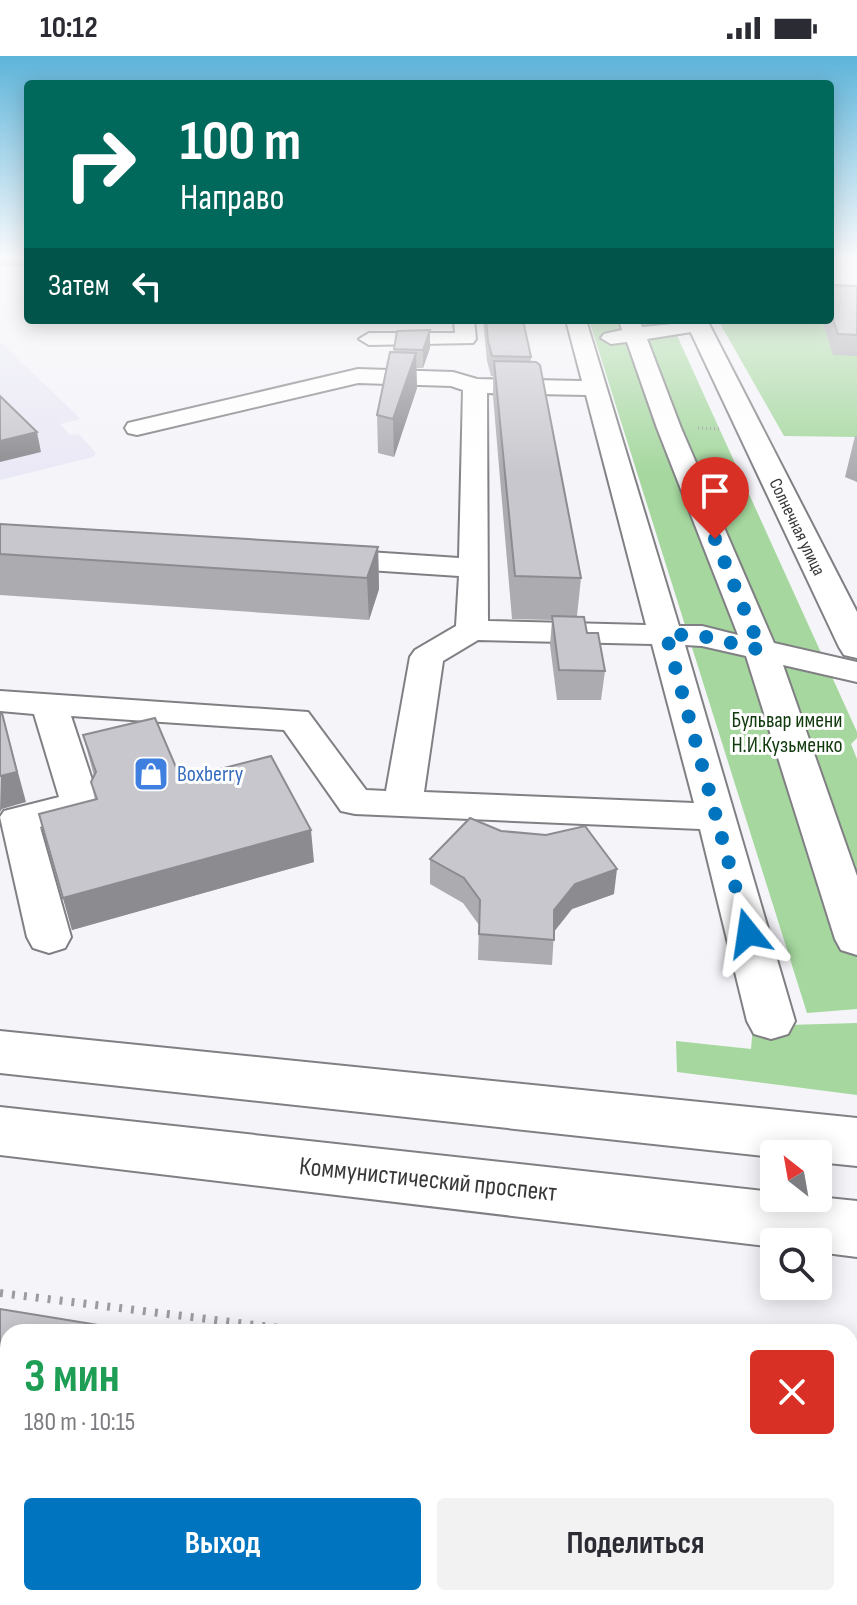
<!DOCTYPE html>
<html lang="ru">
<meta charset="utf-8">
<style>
:root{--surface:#fff;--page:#f2f2f3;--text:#2b2b33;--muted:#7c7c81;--accent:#0074bf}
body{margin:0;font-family:"Sofia Sans Condensed",sans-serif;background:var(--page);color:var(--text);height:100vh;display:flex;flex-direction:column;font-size:30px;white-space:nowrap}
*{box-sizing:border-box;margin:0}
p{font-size:26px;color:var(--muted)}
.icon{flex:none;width:44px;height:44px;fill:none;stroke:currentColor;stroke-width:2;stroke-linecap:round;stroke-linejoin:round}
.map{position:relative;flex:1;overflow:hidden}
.panel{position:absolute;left:0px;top:1268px;width:858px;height:282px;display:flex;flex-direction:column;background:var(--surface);border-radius:24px 24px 0 0;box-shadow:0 4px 20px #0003}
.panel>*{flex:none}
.guide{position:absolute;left:24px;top:24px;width:810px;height:244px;border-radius:8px;box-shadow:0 4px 20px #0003;background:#00695c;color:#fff;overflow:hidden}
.needle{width:52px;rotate:329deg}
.buttons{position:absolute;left:760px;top:1084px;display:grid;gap:16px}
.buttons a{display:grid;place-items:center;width:72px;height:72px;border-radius:8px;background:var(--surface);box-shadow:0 4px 20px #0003;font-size:40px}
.pin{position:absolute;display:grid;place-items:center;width:68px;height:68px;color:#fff;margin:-82px -34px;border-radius:50% 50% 50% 0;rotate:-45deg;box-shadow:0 0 8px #0007}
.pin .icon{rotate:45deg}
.me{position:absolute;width:88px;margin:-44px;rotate:345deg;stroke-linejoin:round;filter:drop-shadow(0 0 6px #0008)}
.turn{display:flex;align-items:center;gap:28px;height:168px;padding:0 24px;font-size:36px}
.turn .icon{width:104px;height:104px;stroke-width:2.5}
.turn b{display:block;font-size:56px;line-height:68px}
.then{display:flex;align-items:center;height:76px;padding:0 24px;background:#0003;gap:16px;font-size:30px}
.round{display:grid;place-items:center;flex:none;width:84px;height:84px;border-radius:8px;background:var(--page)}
.head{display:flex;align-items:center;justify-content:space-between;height:136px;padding:0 24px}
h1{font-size:48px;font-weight:700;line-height:60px;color:#1e9e55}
.button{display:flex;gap:16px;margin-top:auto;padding:16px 24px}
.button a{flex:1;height:92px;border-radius:8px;background:var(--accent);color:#fff;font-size:32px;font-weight:700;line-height:92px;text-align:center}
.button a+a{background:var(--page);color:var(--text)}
.status{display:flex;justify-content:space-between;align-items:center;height:56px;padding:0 40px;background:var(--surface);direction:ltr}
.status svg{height:22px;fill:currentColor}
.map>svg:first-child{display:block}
.built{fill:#e9e8f5}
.green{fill:#a5d79e}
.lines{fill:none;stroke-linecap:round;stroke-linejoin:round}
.minor-casing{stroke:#808084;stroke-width:4}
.major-casing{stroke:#808084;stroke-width:4}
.path-far1{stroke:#9c9ca0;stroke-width:3;stroke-dasharray:1 3;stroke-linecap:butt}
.path{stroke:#9c9ca0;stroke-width:8;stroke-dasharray:3 9;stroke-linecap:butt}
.minor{fill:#fff;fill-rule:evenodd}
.major{fill:#fff;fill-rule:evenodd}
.wall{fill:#acabb0}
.shaded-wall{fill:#8c8b90}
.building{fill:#c8c7cd;stroke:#8c8b90;stroke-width:2}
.route{stroke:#0074bf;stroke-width:14;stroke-dasharray:0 25.2}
.labels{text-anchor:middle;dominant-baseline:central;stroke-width:6;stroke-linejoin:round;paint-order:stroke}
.far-street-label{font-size:18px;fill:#38383a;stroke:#fff}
.park-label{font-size:22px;fill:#113a0d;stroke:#fff}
.shop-label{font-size:22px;fill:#366cbe;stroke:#fff;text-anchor:start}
.near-street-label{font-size:26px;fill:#38383a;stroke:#fff}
</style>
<div class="status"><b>10:12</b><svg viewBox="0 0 49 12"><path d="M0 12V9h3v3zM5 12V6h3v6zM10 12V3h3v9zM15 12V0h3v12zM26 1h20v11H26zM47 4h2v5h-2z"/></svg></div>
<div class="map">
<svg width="857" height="1549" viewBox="0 0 857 1549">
<rect width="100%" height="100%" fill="#f4f4f9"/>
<path class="built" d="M0,286l81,77 -21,5 10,11 9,-1 17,19 -3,4 -93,23z"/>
<path class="green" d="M589,264h81l187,412v6l-6,6 6,15v250l-50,4z
M718,264h139v117l-73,-1z
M857,967v72l-180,-23 -1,-31 75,8 2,-23z"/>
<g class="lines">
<defs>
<path id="minor" d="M454,264h20l2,19 -3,4 -104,2 -10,-6 10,-6h86z
M566,264h20l93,306h23l36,9 -81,-207 -30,-86 -16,2 -10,-6 3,-4 18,-4 -3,-10h20l3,7 63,-6 3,4 -10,6 -51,8 34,89 93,215 83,19v20l-74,-17 74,211v79l-16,-5 -6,-11 -89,-283 -44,-10 -17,-1 110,376 -7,13 -17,5 -17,-5 -7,-13 -47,-192 -345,-15 -14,-3 -57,-81 -213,-14 29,88 -5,9 -55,14 31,110 -6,11 -16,5 -16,-5 -6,-11 -27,-120 4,-6 55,-14 -25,-83 -34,-3v-20l308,21 58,78 20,1 24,-134 5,-7 41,-24 3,-50 -136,-9 -10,-3 -5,-6 5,-6 10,-3 136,9 4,-168 -12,-4 -93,-3 -221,52 -9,-2 -3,-5 3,-5 230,-54 95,3 24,7 105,2zM487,337l99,2 60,230 -158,-4zM478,584l174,4 42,159 -270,-11 19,-131z
M850,1420l7,3v126h-18l-8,-7h19z
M0,1510l8,2v30h43l3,7h-54z"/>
<path id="major" d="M685,264h22l150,292v46l-13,-3 -5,-8z
M0,975l857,87v48l-39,-4v-8h-44v3l-774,-84z
M0,1051l774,85v6l44,-1 39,4v56l-39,-5v-10h-44v5l-774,-92z"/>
</defs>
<use href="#minor" class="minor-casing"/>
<use href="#major" class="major-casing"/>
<path class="path-far1" d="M698,372l22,1"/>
<path class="path" d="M0,1237l311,39
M850,1347l7,1
M756,1542v7"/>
<use href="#minor" class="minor"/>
<use href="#major" class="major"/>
</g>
<path class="wall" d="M0,203h28v8l-28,-1z
M830,229l27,1v70l-24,-1 -11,-35h8z
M483,264h40l8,37v5l50,216 -4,38 10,17 18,38 -4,29h-44l-7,-55 2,-25 -40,-1 -19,-223v-20h-2l-4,-15z
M430,274v18l-7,20h-7l1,20 -23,69 -16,-4 -1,-38 17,-66z
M855,380h2v46l-12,-5z
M0,468l378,23 1,42 -10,31 -369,-25z
M83,679l98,44 133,83 -242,68 -33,-116 56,-14 -4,-18 3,-6z
M430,803l184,35 -42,15 -18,23 -2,33 -74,-5 1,-35 -16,-22 -33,-19z
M0,1253l8,23v161l-8,-2z
M548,1542h157v7h-158z"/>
<path class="shaded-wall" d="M430,274v18l-7,20v-18z
M416,297l1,35 -23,69 -1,-38z
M37,376l4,20 -41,10v-21z
M378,491l1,42 -10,31 -2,-42z
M2,657l24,89 -24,7 -2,3z
M311,774l3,32 -242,68 -9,-32z
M617,813l-3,25 -42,15 -21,26 3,-25 21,-26z"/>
<path class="building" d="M830,229l27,1v49l-19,-1 -8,-23z
M486,264h37l8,37 -39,-1 -4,-15z
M430,274l-7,20 -29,-1 3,-18z
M390,296l26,1 -23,66 -16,-4z
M494,305l42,1 4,3 41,213 -66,-2z
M0,340l37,36 -37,9z
M0,468l378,23 -11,31 -367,-24z
M552,560l32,1 3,16h11l7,38 -46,-1z
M2,657l15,59 -17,4v-62z
M155,662l26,61 90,-23 40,74 -248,68 -24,-84 58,-15 -6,-17 5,-10 -13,-37z
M470,762l31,13 45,4 39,-9 32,43 -42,15 -21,26v30l-75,-6 1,-34 -16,-22 -34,-19z
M0,1253l141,23h-133v125l-8,-2z
M553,1542h152v7h-153z"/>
<linearGradient id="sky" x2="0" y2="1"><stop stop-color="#5db4da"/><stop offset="0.48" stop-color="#fafafc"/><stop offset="1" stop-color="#fafafc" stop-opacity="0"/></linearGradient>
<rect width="857" height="420" fill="url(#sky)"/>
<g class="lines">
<path class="route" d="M715,483l46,111 -59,-14 -36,-2 82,299"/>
</g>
<defs>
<symbol id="shop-square" viewBox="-11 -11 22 22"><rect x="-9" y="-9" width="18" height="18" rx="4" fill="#3f7fe0" stroke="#fff"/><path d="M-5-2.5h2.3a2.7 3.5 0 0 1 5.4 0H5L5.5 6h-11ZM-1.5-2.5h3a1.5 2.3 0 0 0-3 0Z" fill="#fff"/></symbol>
</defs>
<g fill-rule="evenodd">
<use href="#shop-square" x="131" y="698" width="40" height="40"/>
</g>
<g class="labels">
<g class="far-street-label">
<text transform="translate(797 471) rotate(64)">Солнечная улица</text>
</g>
<g class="park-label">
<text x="787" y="664">Бульвар имени<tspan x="787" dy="25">Н.И.Кузьменко</tspan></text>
</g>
<g class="shop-label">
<text x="177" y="718">Boxberry</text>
</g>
<g class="near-street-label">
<text transform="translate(428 1124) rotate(6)">Коммунистический проспект</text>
</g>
</g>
</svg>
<div class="buttons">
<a><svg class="needle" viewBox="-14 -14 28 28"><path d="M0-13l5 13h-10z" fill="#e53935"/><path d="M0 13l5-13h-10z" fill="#7c7c81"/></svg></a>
<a><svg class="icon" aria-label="search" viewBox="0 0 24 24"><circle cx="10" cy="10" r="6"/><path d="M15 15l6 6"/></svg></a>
</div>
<div class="pin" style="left:715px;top:483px;background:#d93025"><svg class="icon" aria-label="arrive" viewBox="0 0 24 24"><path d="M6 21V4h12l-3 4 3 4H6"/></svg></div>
<svg class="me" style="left:748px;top:877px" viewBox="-20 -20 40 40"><path d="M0-17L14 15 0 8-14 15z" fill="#0074bf" stroke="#fff" stroke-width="4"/></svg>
<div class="guide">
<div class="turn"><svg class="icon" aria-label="right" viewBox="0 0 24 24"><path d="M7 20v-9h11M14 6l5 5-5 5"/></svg><div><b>100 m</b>Направо</div></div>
<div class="then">Затем<svg class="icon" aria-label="left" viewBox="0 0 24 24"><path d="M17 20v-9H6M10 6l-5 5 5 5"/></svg></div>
</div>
<section class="panel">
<div class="head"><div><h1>3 мин</h1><p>180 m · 10:15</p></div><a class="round" style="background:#d93025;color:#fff"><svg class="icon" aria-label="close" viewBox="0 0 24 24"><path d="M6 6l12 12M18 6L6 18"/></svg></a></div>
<div class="button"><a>Выход</a><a>Поделиться</a></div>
</section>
</div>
